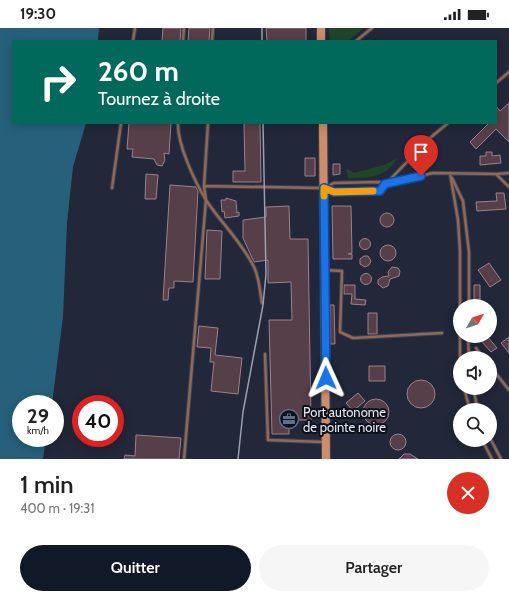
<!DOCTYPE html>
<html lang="fr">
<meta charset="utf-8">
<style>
:root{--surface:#fff;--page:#f6f6f6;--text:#222;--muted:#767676;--accent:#111827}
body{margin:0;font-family:Cabin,sans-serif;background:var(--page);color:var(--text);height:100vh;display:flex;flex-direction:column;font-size:15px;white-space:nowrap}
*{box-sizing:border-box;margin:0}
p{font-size:13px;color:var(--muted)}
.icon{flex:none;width:22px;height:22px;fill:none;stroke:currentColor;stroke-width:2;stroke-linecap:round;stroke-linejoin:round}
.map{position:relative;height:431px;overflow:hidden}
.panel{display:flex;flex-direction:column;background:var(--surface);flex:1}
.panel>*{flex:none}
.hud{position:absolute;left:12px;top:12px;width:485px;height:84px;border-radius:0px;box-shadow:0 2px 10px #0003;background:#00695c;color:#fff;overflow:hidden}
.needle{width:26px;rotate:51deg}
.controls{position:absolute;left:453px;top:271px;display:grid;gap:8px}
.controls a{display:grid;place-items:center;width:44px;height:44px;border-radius:50%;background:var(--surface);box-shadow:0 2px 10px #0003;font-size:20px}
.speed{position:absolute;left:12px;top:367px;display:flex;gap:8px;font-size:20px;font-weight:700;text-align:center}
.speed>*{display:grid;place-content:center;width:52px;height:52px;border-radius:50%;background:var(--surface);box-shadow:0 2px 10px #0003;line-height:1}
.speed small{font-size:10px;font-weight:400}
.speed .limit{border:6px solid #d22;background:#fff;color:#111}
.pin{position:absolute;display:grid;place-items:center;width:34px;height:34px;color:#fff;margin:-41px -17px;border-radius:50% 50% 50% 0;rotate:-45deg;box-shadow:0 0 4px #0007}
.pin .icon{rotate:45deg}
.me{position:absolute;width:44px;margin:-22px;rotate:359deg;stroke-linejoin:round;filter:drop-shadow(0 0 3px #0008)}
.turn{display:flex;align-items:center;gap:14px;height:84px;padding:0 20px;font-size:18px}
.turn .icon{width:52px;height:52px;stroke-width:2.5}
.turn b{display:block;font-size:28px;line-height:34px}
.round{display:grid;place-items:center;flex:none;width:42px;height:42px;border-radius:21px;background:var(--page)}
.summary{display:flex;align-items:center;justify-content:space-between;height:68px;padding:0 20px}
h1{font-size:24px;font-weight:600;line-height:30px}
.primary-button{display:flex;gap:8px;margin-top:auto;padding:8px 20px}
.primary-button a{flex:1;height:46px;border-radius:24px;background:var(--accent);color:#fff;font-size:16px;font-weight:600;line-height:46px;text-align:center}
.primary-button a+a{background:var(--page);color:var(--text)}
.status{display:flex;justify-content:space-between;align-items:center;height:28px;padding:0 20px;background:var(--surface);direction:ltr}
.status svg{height:11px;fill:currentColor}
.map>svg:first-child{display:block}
.green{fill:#1f4629}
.water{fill:#26607b}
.building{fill:#563f48;stroke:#9b828b}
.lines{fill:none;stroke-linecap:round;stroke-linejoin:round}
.lane-casing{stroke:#3d4253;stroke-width:4.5}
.secondary-casing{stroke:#3d4253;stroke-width:10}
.lane{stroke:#916855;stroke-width:2.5}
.secondary{stroke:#cd8c6c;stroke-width:8}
.rail{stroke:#9b9fae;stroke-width:1.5}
.route-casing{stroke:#114b97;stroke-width:10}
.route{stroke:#1a73e8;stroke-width:7}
.slow{stroke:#f59e0b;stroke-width:7}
.labels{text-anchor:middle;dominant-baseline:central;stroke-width:4;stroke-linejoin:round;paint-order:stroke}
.poi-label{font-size:13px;fill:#e2e6f2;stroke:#0e1119;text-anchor:start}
</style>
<div class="status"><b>19:30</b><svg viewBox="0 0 49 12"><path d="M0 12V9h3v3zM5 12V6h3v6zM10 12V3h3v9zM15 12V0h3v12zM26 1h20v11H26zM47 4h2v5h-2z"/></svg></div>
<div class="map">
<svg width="509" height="431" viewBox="0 0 509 431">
<rect width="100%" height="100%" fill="#222739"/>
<path class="green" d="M329,0h35l-16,13h-18z
M397,130c-10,20 -29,20 -49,20l-2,-10 8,5 30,-8z"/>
<path class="water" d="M0,0h99l-1,13h-85v82h73l-13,44 -6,56 -4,94 -11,87h-31v34h25l-3,21h-43z"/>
<path class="building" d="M163,0h18l-1,13h-18z
M189,0h21l-1,13h-21z
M266,0h40v13h-39z
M509,75v39l-13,-13 -20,20 -6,-7 19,-19h7v-17l4,5z
M129,95h42l-2,31 -5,-1 1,7 -3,6 -5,-1 -3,-6 -22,-2 1,-8h-6z
M244,95h16l1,59h-28v-11h12z
M486,124h6v4l8,-1 1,8 -21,2v-9h6z
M305,130h10v18h-10z
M333,136h7v10l-7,1z
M146,146l12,1 -2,24h-11z
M170,157l26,2 2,4 -5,91 -19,-1v7h-5l-1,12h-5z
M496,165h8l2,16 -29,2 -1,-9 21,-1z
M226,170l10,3 1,12 2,-1v4l-14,2 -1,-7 -2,1 -1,-12h5z
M289,178l1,33h18l3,181h-22v14h-17l-3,-114h23l-1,-38 -23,1v-23l-14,2 -11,-24v-18l23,-3v-10z
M332,178h19l1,47 -4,1h4v5h-19z
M380 192a7 7 0 1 1 14 0a7 7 0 1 1-14 0Z
M207,202l15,1 -2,48h-15z
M359.5 216a5.5 5.5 0 1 1 11 0a5.5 5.5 0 1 1-11 0Z
M380 225a8 8 0 1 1 16 0a8 8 0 1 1-16 0Z
M364,228h4l3,5 -2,4 -4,2 -5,-3v-5z
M489,235l12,17 -11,7 -12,-17z
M392,239l6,1 2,3 -1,5 -9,3 -2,7 -5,2 -5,-4v-4l4,-3 7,-1 -1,-4z
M360.5 251a5.5 5.5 0 1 1 11 0a5.5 5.5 0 1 1-11 0Z
M344,257h11v14l11,1 -1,5 -14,-1 1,-10h-8z
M474,257h6v21h-6z
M330,277h4l1,39h-5z
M368,285h9v21h-9z
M199,298l19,2 -3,27 27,3 -4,36 -27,-3 3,-29h-4l1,-14 -14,-1z
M487,308l10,12 -6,4 -10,-11z
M509,309v16l-8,-10z
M369,338h16v15h-16z
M407 366a14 14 0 1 1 28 0a14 14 0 1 1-28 0Z
M358,365l7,8 -12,10 -7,-8z
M363 384a13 13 0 1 1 26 0a13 13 0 1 1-26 0Z
M390 414a8 8 0 1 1 16 0a8 8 0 1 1-16 0Z
M136,407l45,3 -2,21h-55l1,-4 10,1z
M404,426h6l8,5h-19z"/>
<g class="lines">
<defs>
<path id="lane" d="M133,13l2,-13
M183,13l1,-13
M212,13l1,-13
M356,13l16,-13
M496,55l13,-11
M178,95c-1,21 17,59 28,77 15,23 35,41 48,67 5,10 6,24 8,36
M450,145l8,47 2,31v111
M497,147l12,12
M452,150l11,23 6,51v54
M204,158l117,2
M326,159l8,-4 45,-1 6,2 48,-11 63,1 13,-1
M112,160l9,-65
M325,160l9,4 45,-1 51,-53 18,-15
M325,242l17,1 -2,61 13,6 89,-5
M468,308l1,22
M476,320l7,10
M265,326l3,86 55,2
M490,338l19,24
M464,360l6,22
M473,360l5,22
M490,410l11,21
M482,412l10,19
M184,431l22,-259 -2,-14 4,-63"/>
<path id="secondary" d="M321,0v13
M323,95l3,336"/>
</defs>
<use href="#lane" class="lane-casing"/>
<use href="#secondary" class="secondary-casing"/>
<use href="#lane" class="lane"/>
<use href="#secondary" class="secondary"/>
<path class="rail" d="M262,0v13
M238,431l5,-47 20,-107 3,-31 -3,-151"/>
</g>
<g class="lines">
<defs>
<path id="route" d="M326,350l-2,-190 10,4 46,-1 5,-7 36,-8"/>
</defs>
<use href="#route" class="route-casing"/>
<use href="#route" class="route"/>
<path class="slow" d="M324,168v-8l10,4 39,-1"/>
</g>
<defs>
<symbol id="office-ring" viewBox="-11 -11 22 22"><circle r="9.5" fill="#0e1119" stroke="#5c6f8a" stroke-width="1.5"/><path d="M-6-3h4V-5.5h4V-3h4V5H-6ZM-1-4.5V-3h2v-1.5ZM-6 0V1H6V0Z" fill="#5c6f8a"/></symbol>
</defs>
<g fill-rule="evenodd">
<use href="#office-ring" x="278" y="380" width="22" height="22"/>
</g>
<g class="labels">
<g class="poi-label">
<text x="303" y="384">Port autonome<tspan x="303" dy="15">de pointe noire</tspan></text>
</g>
</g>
</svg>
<div class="controls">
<a><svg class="needle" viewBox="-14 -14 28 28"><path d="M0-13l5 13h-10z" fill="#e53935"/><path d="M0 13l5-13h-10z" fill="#767676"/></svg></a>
<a><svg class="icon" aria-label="sound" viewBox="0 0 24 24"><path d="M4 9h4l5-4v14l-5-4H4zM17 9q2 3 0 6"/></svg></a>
<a><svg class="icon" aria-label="search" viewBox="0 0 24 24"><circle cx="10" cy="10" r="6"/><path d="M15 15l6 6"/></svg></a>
</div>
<div class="speed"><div>29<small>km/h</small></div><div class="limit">40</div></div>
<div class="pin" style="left:421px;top:148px;background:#d93025"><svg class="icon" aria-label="arrive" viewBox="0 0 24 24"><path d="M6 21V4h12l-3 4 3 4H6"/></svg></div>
<svg class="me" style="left:326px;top:350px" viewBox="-20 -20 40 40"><path d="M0-17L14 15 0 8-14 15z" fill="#1a73e8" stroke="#fff" stroke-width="4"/></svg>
<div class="hud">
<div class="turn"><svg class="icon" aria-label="right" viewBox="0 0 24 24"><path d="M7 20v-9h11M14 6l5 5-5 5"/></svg><div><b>260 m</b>Tournez à droite</div></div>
</div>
</div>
<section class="panel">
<div class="summary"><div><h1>1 min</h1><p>400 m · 19:31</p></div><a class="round" style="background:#d93025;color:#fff"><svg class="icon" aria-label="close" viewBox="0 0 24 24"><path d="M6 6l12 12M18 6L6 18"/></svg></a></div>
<div class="primary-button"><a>Quitter</a><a>Partager</a></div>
</section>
